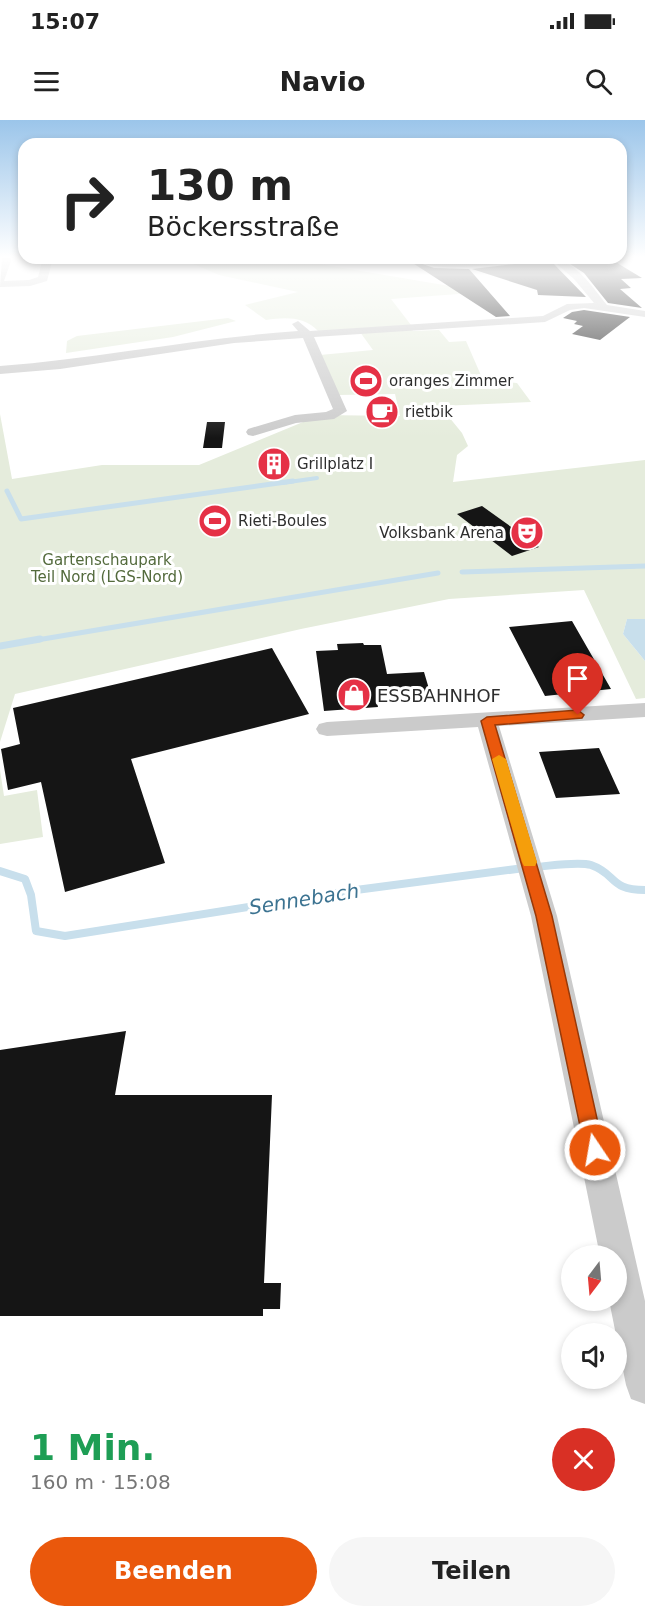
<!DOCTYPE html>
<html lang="de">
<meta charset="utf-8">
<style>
:root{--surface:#fff;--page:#f6f6f6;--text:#222;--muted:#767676;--accent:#ea580c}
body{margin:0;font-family:"DejaVu Sans",sans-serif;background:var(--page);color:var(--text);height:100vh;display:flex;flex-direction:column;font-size:22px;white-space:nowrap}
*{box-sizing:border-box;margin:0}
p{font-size:20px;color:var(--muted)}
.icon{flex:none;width:33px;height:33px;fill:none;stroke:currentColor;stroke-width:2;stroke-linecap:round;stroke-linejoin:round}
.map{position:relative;height:1288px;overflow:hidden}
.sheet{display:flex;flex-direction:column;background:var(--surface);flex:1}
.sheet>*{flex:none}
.top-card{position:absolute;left:18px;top:18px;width:609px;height:126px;border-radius:18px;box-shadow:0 3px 9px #0003;background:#fff;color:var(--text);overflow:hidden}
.needle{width:39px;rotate:196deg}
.tools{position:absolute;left:561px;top:1125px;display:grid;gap:12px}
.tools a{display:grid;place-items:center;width:66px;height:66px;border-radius:50%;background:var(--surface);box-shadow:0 3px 9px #0003;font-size:30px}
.pin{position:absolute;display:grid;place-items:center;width:51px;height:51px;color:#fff;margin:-62px -26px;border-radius:50% 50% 50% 0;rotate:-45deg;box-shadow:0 0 6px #0007}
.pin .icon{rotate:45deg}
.me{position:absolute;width:66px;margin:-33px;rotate:348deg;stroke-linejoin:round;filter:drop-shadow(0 0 4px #0008)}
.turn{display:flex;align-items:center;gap:21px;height:126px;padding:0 30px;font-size:27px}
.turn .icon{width:78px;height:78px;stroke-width:2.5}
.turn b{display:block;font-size:42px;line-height:51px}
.round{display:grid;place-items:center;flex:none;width:63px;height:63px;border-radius:32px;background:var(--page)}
.headline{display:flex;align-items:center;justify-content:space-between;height:102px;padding:0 30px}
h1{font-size:36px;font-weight:600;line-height:45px;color:#1e9e55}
.primary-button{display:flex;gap:12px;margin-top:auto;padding:12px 30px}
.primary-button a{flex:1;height:69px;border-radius:36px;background:var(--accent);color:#fff;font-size:24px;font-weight:600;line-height:69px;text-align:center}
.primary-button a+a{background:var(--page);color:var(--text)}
.status{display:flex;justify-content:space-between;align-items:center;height:42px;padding:0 30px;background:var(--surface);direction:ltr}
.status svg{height:16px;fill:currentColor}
header{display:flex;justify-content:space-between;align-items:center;height:78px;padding:0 30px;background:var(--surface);font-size:27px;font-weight:600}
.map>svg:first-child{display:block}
.green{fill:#e5ecdc}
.water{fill:#c8dfec}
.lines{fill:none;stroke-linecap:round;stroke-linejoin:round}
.stream-far3{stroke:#c8dfec;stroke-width:4}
.stream-far2{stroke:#c8dfec;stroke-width:5}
.stream-far1{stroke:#c8dfec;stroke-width:7}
.stream{stroke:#c8dfec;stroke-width:8}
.building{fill:#151515}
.minor{fill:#cbcbcb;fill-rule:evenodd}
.route{fill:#ea580c;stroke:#983908;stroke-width:1.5}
.slow{fill:#f59e0b}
.labels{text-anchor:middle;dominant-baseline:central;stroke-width:6;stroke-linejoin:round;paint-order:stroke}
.far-poi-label{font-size:15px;fill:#2e2e2e;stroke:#fff;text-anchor:start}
.far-park-label{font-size:15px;fill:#536a3c;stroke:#fff}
.poi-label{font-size:18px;fill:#2e2e2e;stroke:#fff;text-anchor:start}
.water-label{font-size:20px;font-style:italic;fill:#3c7391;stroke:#fff}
</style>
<div class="status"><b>15:07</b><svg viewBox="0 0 49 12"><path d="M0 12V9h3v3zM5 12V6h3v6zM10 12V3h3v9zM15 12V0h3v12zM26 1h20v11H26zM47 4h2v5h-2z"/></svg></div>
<header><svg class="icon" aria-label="menu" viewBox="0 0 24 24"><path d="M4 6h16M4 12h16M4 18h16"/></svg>Navio<svg class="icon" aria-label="search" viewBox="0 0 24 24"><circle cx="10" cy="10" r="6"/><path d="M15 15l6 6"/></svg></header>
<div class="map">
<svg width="645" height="1288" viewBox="0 0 645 1288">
<rect width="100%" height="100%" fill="#fff"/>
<path class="green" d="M180,138h104l201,34 -94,7 20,26 -93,6c-13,-15 -34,-14 -52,-11l-21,-15 53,-13 -79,-17z
M228,198l8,3 -63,16 -107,16 1,-12 10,-5z
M411,209l2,2 26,-1 10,12 17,-1 17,39 34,3 14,19 -91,4 22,27 6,13 -11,9 -4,27 192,-22v159h-18l-4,15 22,27v37l-9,1 -52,-109 -135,9 -148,30 -286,65 -15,48v-328l12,65 90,-14h97l121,-50 80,1 -5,-22 -57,1 -18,-40 53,-5 -13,-18z
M0,650l4,26 33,-6 6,47 -43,7z"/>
<path class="water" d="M627,499h18v42l-22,-27z"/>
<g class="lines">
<path class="stream-far3" d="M282,363l35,-5"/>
<path class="stream-far2" d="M7,371l14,28 272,-38
M462,452l183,-6
M31,521l407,-68"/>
<path class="stream-far1" d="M0,526l40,-7"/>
<path class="stream" d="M535,747c15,-1 43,-6 56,-2 26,9 18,25 54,25
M0,751l25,8 6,16 5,36 29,5 291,-46 168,-22"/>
</g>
<path class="building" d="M405,138l29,10 35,1 41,47 -14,1z
M530,138h18l38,39 -48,-2 -1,-5 -65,-21 51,-6z
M561,138h48l33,20 -21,1 10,9 -11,1 22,19 -34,-5 -24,-30z
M584,190l46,7 -30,23 -28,-6 11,-8 -9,-2 3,-3 -14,-3 9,-6z
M207,302h18l-3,26h-19z
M482,386l7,5 50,36 -27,9 -55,-42z
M572,501l39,68 -66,7 -36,-69z
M363,523l1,2h17l6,29 37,-2 8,27 -55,4 1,4 -54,4 -8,-60 22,-1 -1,-6z
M272,528l37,66 -178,45 34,104 -100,29 -24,-110 -33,8 -7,-41 19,-5 -7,-36z
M599,628l21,46 -64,4 -17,-46z
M126,911l-11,64h157l-8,188h17l-1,26h-17v7h-263v-266z"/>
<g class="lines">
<path class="minor" d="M2,138h10l-8,23 25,-1 9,-3 5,-19h10l-6,23 -17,5 -30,1z
M411,138l45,2 72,-2 -5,3c-28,3 -89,14 -112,-3z
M550,138c24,0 43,30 57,47l38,6v6l-61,-9 -14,2 -25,12 -231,15 33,74 -13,8 -38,4 -43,13 -5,-1 -2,-3 2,-3 47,-14 31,-3 7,-3 -30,-71 -69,5 -174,26 -60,5v-8c100,-8 198,-28 298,-35l-6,-7 6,-3 12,10 233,-15 24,-12 27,-1 -20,-24z
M645,583v14l-146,9 58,190 88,385v103l-14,-5 -5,-14 -17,-85h7v-44h-16l-69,-340 -53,-189 -151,9 -8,-2 -3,-5 3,-5 8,-2z"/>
</g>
<linearGradient id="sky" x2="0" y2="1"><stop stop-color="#9bc5ea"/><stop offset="0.43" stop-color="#fff"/><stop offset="1" stop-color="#fff" stop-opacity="0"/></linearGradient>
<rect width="645" height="318" fill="url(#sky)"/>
<path class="route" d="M578,590l6,5 -2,3 -87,7 57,191 52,234 -2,7 -7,3 -7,-3 -3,-7 -49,-234 -55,-195 6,-4z"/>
<path class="slow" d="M499,635l7,4 31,103 -2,4h-11l-2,-4 -30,-103z"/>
<defs>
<symbol id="stadium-disc" viewBox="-11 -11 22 22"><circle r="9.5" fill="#e53146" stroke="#fff"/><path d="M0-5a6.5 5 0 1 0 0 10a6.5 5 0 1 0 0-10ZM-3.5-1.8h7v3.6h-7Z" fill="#fff"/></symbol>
<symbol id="cafe-disc" viewBox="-11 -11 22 22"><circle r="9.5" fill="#e53146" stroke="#fff"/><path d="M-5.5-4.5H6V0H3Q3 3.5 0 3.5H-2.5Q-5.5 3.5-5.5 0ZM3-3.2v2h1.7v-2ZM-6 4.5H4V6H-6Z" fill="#fff"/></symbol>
<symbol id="building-disc" viewBox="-11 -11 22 22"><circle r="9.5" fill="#e53146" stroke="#fff"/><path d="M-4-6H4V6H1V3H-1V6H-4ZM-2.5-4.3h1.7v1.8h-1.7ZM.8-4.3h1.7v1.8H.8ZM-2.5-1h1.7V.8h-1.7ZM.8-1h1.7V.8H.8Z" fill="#fff"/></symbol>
<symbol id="theatre-disc" viewBox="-11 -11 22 22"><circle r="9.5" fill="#e53146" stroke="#fff"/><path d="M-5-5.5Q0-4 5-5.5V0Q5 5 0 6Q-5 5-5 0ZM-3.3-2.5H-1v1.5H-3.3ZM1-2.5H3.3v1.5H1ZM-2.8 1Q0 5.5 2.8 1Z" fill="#fff"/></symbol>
<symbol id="shop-disc" viewBox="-11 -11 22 22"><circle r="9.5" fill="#e53146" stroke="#fff"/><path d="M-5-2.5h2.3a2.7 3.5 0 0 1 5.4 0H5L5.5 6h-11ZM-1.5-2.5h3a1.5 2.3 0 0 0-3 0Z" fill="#fff"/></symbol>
</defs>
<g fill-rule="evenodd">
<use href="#stadium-disc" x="347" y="242" width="38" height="38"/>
<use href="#cafe-disc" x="363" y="273" width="38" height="38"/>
<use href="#building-disc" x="255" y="325" width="38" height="38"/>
<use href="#stadium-disc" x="196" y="382" width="38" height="38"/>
<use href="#theatre-disc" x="508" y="394" width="38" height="38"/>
<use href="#shop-disc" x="335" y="556" width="38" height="38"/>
</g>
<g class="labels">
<g class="far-poi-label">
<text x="389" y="261">oranges Zimmer</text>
<text x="405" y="292">rietbik</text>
<text x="297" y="344">Grillplatz I</text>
<text x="238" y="401">Rieti-Boules</text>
<text x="504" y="413" text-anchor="end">Volksbank Arena</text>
</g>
<g class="far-park-label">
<text x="107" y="440">Gartenschaupark<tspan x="107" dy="17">Teil Nord (LGS-Nord)</tspan></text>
</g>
<g class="poi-label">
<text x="377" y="575">ESSBAHNHOF</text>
</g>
<g class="water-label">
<text transform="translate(304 779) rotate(-9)">Sennebach</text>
</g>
</g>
</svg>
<div class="tools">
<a><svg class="needle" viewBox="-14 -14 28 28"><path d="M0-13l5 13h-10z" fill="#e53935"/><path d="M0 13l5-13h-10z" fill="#767676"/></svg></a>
<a><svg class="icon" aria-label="sound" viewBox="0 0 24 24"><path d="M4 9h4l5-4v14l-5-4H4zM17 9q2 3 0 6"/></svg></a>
</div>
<div class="pin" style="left:578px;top:595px;background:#d93025"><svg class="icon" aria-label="arrive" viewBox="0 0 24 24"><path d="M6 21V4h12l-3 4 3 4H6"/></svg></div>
<svg class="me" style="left:595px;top:1030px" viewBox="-20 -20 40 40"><circle r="17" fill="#ea580c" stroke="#fff" stroke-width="3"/><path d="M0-11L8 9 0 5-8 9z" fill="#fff"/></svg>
<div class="top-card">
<div class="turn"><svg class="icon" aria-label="right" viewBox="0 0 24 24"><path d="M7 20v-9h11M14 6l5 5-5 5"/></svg><div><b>130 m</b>Böckersstraße</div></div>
</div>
</div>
<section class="sheet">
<div class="headline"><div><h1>1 Min.</h1><p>160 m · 15:08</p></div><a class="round" style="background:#d93025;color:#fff"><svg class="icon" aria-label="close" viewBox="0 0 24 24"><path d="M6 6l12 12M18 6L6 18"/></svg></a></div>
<div class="primary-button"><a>Beenden</a><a>Teilen</a></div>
</section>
